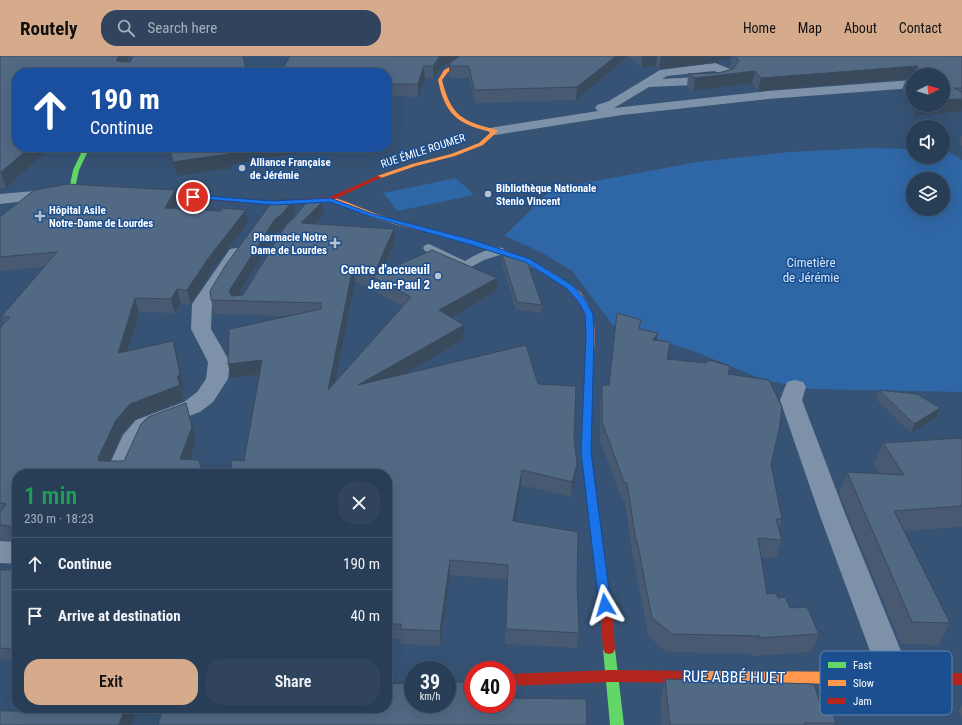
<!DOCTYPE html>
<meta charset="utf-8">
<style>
:root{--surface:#283e57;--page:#30455d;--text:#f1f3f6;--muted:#a5aeba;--line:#44576d;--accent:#d6ab8b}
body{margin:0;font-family:"Roboto Condensed",sans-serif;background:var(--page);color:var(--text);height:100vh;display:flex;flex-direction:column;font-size:15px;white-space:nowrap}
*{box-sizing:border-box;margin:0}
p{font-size:13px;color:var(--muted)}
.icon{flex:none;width:22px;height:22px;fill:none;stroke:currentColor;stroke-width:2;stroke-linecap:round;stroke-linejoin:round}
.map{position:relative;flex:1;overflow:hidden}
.sheet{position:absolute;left:12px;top:413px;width:380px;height:244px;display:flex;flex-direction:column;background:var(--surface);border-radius:16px;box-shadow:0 4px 16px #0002,0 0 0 1px var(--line)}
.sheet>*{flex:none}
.hud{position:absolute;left:12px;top:12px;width:380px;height:84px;border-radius:16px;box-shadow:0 4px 16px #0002,0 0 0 1px var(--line);background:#1a4fa0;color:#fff;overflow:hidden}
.needle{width:26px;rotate:85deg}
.tools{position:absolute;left:906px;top:12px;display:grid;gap:8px}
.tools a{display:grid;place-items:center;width:44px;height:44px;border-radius:50%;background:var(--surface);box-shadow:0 4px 16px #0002,0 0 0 1px var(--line);font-size:20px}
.speed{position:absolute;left:404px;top:605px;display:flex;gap:8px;font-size:20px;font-weight:700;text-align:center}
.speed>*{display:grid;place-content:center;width:52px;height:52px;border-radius:50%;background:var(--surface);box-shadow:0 4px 16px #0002,0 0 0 1px var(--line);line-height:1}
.speed small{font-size:10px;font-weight:400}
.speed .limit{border:6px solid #d22;background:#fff;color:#111}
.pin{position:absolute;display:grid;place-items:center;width:34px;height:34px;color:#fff;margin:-17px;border:2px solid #fff;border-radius:50%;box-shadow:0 1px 4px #0007}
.me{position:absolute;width:44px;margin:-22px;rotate:353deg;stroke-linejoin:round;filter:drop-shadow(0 0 3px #0008)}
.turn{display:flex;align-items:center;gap:14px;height:84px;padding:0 12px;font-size:18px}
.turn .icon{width:52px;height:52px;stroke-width:2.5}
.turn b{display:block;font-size:28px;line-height:34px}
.round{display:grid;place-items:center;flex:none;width:42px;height:42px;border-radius:16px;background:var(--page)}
.overview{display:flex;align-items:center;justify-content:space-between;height:68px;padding:0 12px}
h1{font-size:24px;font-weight:600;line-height:30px;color:#1e9e55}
.action{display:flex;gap:8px;margin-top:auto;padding:8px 12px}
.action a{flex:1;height:46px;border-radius:16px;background:var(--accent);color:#111;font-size:16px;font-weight:600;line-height:46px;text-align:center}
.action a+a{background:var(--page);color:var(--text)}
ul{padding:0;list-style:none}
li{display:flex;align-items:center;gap:12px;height:52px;padding:0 12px;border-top:1px solid var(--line)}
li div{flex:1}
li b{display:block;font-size:15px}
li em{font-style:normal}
header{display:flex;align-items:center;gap:24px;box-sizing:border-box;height:56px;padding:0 20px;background:var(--accent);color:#111}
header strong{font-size:19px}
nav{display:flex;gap:22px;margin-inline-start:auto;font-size:14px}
.search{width:280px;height:36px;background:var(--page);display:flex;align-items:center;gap:10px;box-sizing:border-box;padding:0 14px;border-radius:16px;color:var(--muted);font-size:15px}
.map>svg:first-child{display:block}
.green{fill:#2f66a5;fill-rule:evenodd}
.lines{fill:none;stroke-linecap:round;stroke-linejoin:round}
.lane{fill:#7d92a8;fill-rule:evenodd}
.street{fill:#7d92a8;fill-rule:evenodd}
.fast{fill:#63d668;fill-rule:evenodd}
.slow{fill:#ff974d;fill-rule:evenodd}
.jam{fill:#b3261e;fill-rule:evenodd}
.wall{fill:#475a72;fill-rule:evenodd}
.shaded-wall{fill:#394a5c}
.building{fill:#526984;stroke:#394a5c;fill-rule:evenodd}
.route{fill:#1a73e8;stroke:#114b97}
.poi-dot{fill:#b9c2ce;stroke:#1b4f8f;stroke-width:1.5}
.labels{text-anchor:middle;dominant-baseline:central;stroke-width:3;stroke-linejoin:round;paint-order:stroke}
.far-street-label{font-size:11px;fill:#fff;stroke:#1b4f8f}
.far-poi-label{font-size:11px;font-weight:bold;fill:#fff;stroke:#1b4f8f;text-anchor:start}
.park-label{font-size:13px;fill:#cfe3fa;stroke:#1b4f8f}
.poi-label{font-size:13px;font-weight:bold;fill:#fff;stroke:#1b4f8f;text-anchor:end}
.near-street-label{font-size:16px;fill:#fff;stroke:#1b4f8f}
.key{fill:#1b4f8f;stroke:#5f84b1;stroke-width:1}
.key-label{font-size:11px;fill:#fff}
</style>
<header>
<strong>Routely</strong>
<div class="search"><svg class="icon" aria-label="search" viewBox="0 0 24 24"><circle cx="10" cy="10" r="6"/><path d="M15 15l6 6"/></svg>Search here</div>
<nav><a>Home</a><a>Map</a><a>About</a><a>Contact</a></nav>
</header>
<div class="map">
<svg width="962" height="669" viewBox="0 0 962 669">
<rect width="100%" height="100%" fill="#365274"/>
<path class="green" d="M869,92l44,1v8h30v-8h2l17,11v232l-150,-3 -48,-9 -71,-29 -80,-26 -41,-54 -31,-19 -37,-16 48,-47 145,-27 92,-10zM913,123h30v30h-30z
M456,122l18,17 -76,16 -15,-18z"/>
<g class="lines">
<path class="lane" d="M429,188l36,17c10,-6 26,-15 38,-13l2,3 -2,3 -19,6 -22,12 -4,-1 -2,-3 1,-2 -32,-15 -2,-3 2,-3z"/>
<path class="street" d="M715,7l18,7 2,3 -5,7 -14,4 -67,3 -35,21 154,-17 145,-11v8l-145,11 -146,16 -127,20 -5,-1 -2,-3 2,-3 5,-1 103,-16 -3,-3 2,-3 12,-4 51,-31zM714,15l8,3 -7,2 -53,3 5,-3z
M56,133l6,2 2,3 -2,3 -62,7v-10z
M236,192l6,1 3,4 -33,51 -1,25 19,33 -2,17 -15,23 -13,10 -48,18 -7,8 -16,36h-24l18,-39 13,-15 48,-18 13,-10 9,-13 2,-17 -17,-33 1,-25 38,-55z
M795,324l8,2 3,5 -4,13 44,116 66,162 -5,10 -11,4 -11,-4 -5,-10 -60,-162 -40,-116 7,-18z
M0,485l17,1v22l-17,-1z
M30,652h32l-8,17h-32z"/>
<path class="fast" d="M84,91h6l-11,23 -3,14 8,3 18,3v2l-19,-1 -13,-6 3,-15z
M609,588l4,1 2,4 9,76h-14l-7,-76 2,-4z"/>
<path class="slow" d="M469,0h5l-26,16 -6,8c9,36 20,41 55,50v2l-14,13 -28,11 -39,10 -35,12h-4v-2l35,-12 39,-10 28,-11 12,-11c-34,-8 -46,-18 -53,-52l6,-10z
M331,141c19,5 38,15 57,21 58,17 133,28 181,66 4,3 9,6 12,9 19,25 13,47 12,76l-4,3 -4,-3c0,-17 5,-38 0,-54 -16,-54 -145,-78 -194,-92 -21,-6 -42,-14 -62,-23v-2z
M699,615l186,1 4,2 2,4 -2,4 -4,2 -186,-1 -4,-2 -2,-4 2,-4z"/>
<path class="jam" d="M377,120l5,1 -51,24 -58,4 -127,-9 -3,-2 3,-2 127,9 57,-4z
M589,310l4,3 -2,83 22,169 2,28 -2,4 -4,1 -4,-1 -2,-4 -2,-28 -20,-169 4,-83z
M611,614l88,1 4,2 2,4 -2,4 -4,2 -88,-1 -104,4v-12z
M885,616l77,1v12l-77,-1 -4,-2 -2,-4 2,-4z"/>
</g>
<path class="wall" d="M0,0l130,6 113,-6 -226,17 28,79 -39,36h-6z
M290,0h441l-1,2 -16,5 -55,6 -3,-3 -15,1 -12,-10 -53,43 -101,3 -6,-25h-20v-12l5,-6 -13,7 -7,11h-9l-7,19 -27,-1z
M732,0h230v55l-48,5 2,-11h27v-30h-30v21l-11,-6 4,-11 -148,12 -6,-8 -59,8 -6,-4 1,-13 30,-1 15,-4 -3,-2z
M961,80h1v10l-3,-3z
M178,146l-3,7 73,13 -38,51 -19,31 -10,-1 -6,10 -36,-1 -11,39 49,4 7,33 -2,3 2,9 -49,19 -13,15 -12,27h14l66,-44 6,25 -6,18 13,14h-186v76l-5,-9 -12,-1v-212l4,-4 -3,-7 43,-50 -44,4v-54z
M295,157l-11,14 -7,5 -40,63h6l43,-70 38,-10 -9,9 79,5 1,13 -13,30 114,19 -45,26 13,8v14l-61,35 135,10 36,53 1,43 -4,17 -50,-12 -6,37 62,63 2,48 -2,15 -72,-4 2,-64 -57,-5 -10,71 -39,-2v-5h-14v-165l-143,-13 15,-86 -28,3 57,-62 -74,-2 -3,-14zM355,225l48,25 -68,77z
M501,195l41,54 -1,8 -25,-3 -15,-50z
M640,273l17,11 13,2 -3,17 61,15 43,90 11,55 -3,10 3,11 -6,18 -15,-1 6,37 11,4 41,36 -8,18 -60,4 1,-2 -85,-2 -19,-16 -14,-77h-1l-8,-58 -3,-1 -22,-60v-38l2,-17h7z
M879,334l61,18 -4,10 -25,15 -35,-34z
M962,382v89l-58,4 46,92 -12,22 -37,-1 -62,-150 8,-22 33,2 -6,-10 9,-21z
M0,514h17v91l-17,-2z
M665,623l155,24 16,20 -1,2h-173l-2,-22z
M962,649v13l-3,-8z"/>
<path class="shaded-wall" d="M119,0h10l-9,17 -4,-12z
M440,0h21l-20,11 -7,11 -1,-12z
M616,0h13l-53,44 1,-13z
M642,0h15l-1,10 -15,1z
M661,0h70l-1,2 -16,5 -55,6z
M424,10l1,12 -7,19v-13z
M917,10l-3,9h-1v3h-7v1l-148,12 3,-13z
M755,15l-3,12 -59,8 2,-13z
M390,28l1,12 -4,7v-14z
M962,43v12l-48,5 3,-11h26v-5z
M30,91h18l-3,5 -39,36 -5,-15z
M132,91h19l-18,5z
M251,91h78l-98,18 1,3 -55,8 -4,-14z
M175,134l3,12 -9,19 -4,-13z
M293,144l2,13 -11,14 -7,5 -43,69 -5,-10 46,-72z
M322,146l2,13 -21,20 -2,-12z
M246,154l2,12 -38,51 -19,31 -4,-14 20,-30z
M394,173l1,13 -17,38 -5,-4z
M353,211l2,14 -24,123 -3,-14z
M497,222l-1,13 -56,33 -1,-14z
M177,233l4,14 -6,10 -4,-14z
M135,242l4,14 -16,56 -5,-15z
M464,269v14l-104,61 -2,-15z
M658,277l-3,17 -2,-10z
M173,285l4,14 7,33 -2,3 2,9 -49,19 -13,15 -18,39 -6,-15 18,-38 14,-16 47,-27z
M262,304l2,14 -33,4 -3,-14z
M186,347l4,14 6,25 -11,32 -5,-15z
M940,352l-4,10 -25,15 3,-9z
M577,409l-2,15 -4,17 1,-15z
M123,412l2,6h-6z
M522,414l-1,15 -8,52v-16z
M450,504v15l-10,71v-15z
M17,583v19l-6,-9z
M125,652h13l-6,17h-13z"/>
<path class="building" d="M0,0h119l-3,5 14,1 3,-6h110l4,17h-230v74h13l-30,26z
M290,0h150l-7,10h-9l-6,18h-28l-3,5v-16h-107z
M460,0h156l-39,31 -103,3 -5,-24h-20l2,-4z
M734,0h228v32h-8l8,4v7l-19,1v-25h-25v-7l-1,-2 -156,12 -6,-7 -60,7 -7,-4 30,-1 15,-4 6,-8 -3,-4z
M913,21v4l-7,-3z
M169,91h82l-23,4 1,3 -56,8z
M68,128l107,6 -10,18 56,3 1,-3 24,2 -39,50 -20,30 -10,-1 -6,10 -36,-1 -17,55 55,-12 7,33 -3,3 3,8 -50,19 -14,16 -18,38 1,3h25l17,-37 7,-7 38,-14 6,24 -12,32 19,1 3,14h-68l-11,-6 -4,6h-102v63h-6l-1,-11 -10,-1v-12l6,-9 -6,-1v-175l10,-11h-9l56,-65 -57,5v-40l34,-27z
M277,143l16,1 -11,14 -7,5 -46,72 3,5 11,-1 43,-70 6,-5 14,-17 16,-1 -21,21 93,6 -21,47 59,-26 65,28 -58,32 25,15 -106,60 168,-40 12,39 38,2 -2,51 3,28 -5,17 -50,-12 -9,51 65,11 -1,53 2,48 -73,-4 2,-64 -58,-5 -10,71 -40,-2 1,-5h-14v-150h-155l-1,-14 13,1 18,-101 -34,4 1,-35 92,-20v-6l-110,-3 -1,-9 15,-25 44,-60zM353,211l58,30 -83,93z
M501,195l26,10 15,44 -25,-3z
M617,257l24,7 -2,9 19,4 -5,7 17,2 -3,17 39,4 3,-3 21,6 -2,8 41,6 13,27 -3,23 -8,34 11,55h-6l6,21 -24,-2 9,56 9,-1 2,5 7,-1 5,11 17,-1 12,27 -61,4 2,-2 -88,-2 -20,-16 -15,-77h-1l-9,-58 -3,-1 -22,-60v-37h7z
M879,334l38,4 23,14 -26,16z
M962,382v68l-68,5 56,112 -38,-1 -65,-150 57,3 -21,-32z
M0,514h17v69l-6,10 -11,-1z
M665,623l149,5 6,19h9l7,20h-32l1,2h-135z
M413,624v24h34v-22h26v22h34v-6l79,1 1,26h-429l5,-17h224v-24l25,-1z
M47,652h78l-6,17h-119v-14h11l34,1z"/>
<path class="route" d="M193,139l80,6 57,-3 43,16 100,26 57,19 42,26 12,13 9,16 1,22 -3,116 20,153 -2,4 -4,1 -4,-1 -2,-4 -18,-153 5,-116 -1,-22 -7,-13 -12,-13 -41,-26 -57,-18 -99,-28 -39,-14 -57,3 -82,-7 -1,-1z"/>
<g class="poi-dot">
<circle cx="242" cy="112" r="4"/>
<circle cx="488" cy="138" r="4"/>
<path d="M38 154h4v4h4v4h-4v4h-4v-4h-4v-4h4z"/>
<path d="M333 181h4v4h4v4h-4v4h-4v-4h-4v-4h4z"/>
<circle cx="438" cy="220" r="4"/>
</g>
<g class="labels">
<g class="far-street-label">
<text transform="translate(423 95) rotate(-18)">RUE ÉMILE ROUMER</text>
</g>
<g class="far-poi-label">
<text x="250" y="106">Alliance Française<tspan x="250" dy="13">de Jérémie</tspan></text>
<text x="496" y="132">Bibliothèque Nationale<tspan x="496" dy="13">Stenio Vincent</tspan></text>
<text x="49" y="154">Hôpital Asile<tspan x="49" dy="13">Notre-Dame de Lourdes</tspan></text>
<text x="327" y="181" text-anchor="end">Pharmacie Notre<tspan x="327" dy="13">Dame de Lourdes</tspan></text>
</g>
<g class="park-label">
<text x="811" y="206">Cimetière<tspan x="811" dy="15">de Jérémie</tspan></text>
</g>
<g class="poi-label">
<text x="430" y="213">Centre d'accueuil<tspan x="430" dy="15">Jean-Paul 2</tspan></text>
</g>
<g class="near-street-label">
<text transform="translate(734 621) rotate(1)">RUE ABBÉ HUET</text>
</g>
</g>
<rect x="820" y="595" width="132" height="64" rx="6" class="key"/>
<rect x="828" y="606" width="18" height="6" fill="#63d668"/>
<rect x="828" y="624" width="18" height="6" fill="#ff974d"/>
<rect x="828" y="642" width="18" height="6" fill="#b3261e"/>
<g class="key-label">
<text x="853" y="613">Fast</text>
<text x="853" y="631">Slow</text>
<text x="853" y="649">Jam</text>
</g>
</svg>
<div class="tools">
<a><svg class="needle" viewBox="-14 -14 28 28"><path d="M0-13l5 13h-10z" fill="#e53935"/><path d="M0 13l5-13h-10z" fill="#a5aeba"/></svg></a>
<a><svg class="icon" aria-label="sound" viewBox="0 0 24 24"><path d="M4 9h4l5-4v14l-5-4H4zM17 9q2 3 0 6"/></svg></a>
<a><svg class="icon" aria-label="layers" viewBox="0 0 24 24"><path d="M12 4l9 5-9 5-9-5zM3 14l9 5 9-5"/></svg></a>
</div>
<div class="speed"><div>39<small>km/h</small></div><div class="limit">40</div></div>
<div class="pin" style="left:193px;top:141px;background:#d93025"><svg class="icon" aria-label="arrive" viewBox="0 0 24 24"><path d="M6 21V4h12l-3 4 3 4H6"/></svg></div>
<svg class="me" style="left:605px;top:549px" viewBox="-20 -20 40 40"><path d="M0-17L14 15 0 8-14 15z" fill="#1a73e8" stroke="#fff" stroke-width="4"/></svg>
<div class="hud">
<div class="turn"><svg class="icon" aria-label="ahead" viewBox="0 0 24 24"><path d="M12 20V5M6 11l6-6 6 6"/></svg><div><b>190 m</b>Continue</div></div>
</div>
<section class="sheet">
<div class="overview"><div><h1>1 min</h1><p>230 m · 18:23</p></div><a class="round"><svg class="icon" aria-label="close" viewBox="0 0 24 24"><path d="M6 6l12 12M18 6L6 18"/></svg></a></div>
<ul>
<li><svg class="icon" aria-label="ahead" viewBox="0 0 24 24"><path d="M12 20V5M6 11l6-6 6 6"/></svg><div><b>Continue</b></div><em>190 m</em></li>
<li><svg class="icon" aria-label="arrive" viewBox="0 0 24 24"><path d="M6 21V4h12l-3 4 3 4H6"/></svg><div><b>Arrive at destination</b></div><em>40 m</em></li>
</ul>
<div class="action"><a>Exit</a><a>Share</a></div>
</section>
</div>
